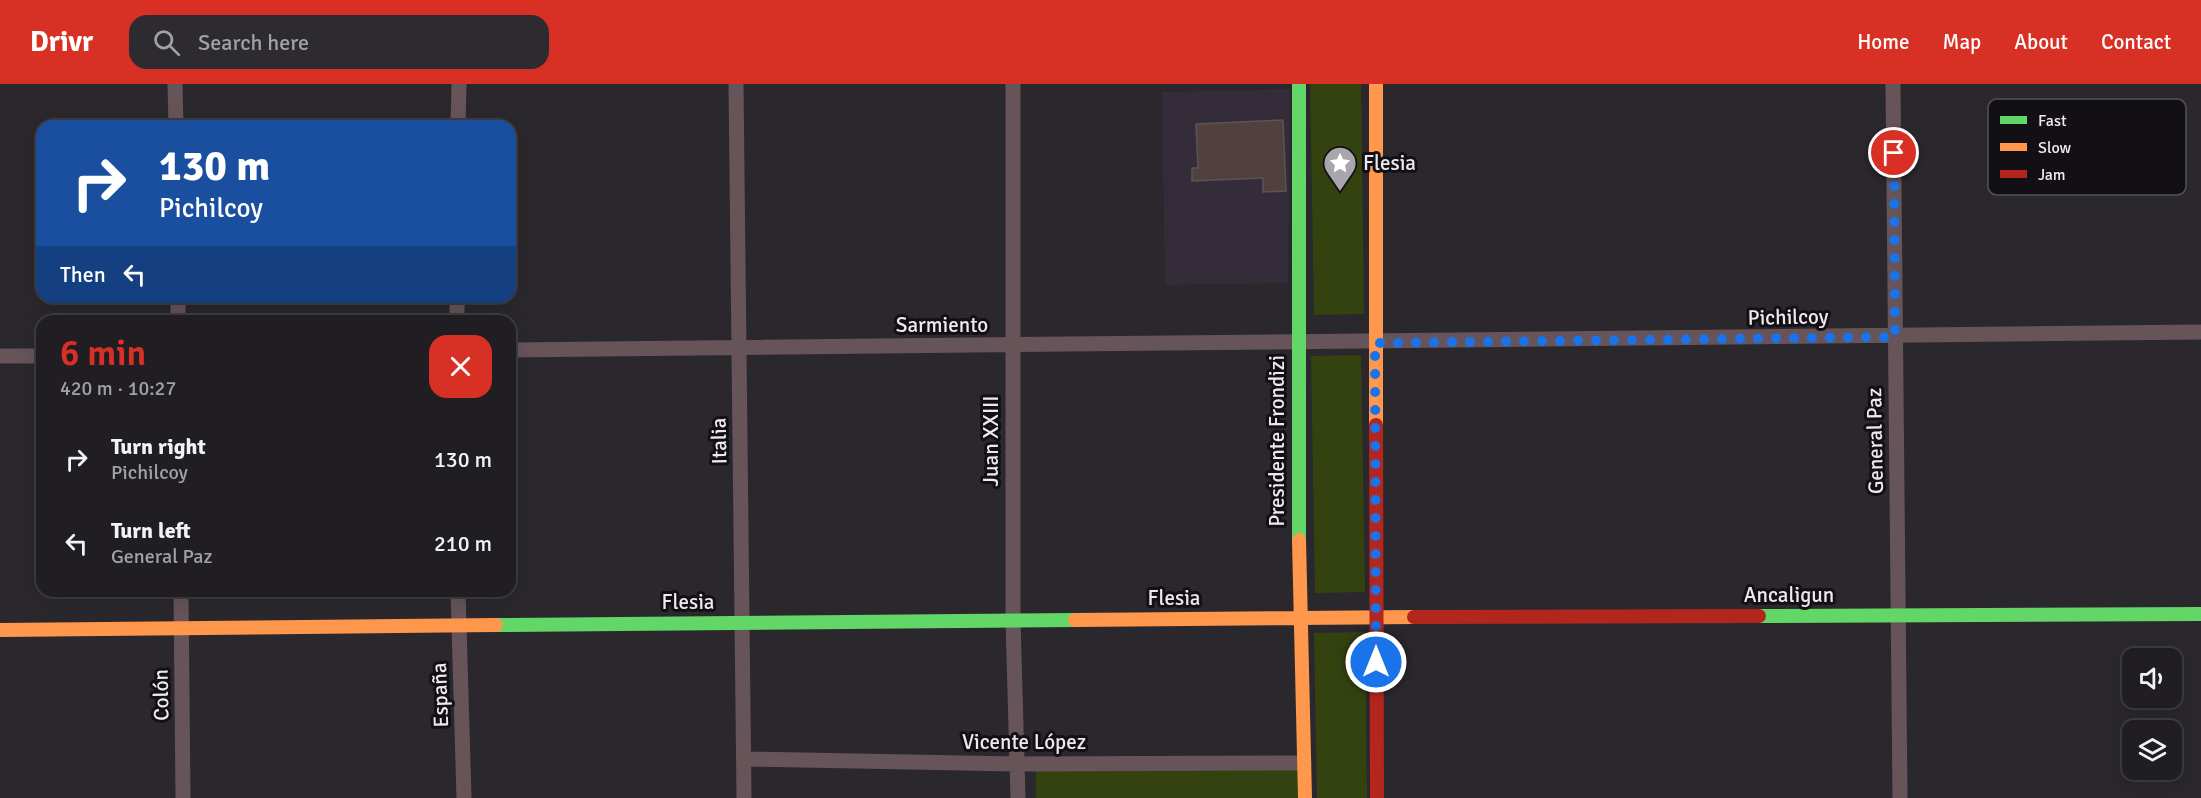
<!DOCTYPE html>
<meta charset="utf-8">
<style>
:root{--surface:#201e22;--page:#2d2b2f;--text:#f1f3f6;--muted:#a2a2a5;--line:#3d3c40;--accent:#d93025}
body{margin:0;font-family:Signika,sans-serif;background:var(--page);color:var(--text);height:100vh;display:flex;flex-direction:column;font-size:22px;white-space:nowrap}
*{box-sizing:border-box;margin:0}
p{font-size:20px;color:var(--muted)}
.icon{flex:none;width:33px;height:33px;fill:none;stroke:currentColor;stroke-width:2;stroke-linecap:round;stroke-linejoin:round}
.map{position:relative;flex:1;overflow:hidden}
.details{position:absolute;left:36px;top:231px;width:480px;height:282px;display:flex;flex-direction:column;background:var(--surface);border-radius:18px;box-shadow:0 6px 24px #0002,0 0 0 2px var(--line)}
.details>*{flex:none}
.top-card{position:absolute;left:36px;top:36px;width:480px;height:183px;border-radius:18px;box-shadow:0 6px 24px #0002,0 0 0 2px var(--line);background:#1a4fa0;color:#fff;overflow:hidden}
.tools{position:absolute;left:2122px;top:564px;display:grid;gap:12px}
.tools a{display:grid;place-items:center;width:60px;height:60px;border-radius:12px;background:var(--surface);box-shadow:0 6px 24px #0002,0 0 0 2px var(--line);font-size:30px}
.pin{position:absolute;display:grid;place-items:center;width:51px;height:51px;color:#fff;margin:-26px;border:3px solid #fff;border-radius:50%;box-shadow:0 2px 6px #0007}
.me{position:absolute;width:66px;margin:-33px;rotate:0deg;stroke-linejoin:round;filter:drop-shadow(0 0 4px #0008)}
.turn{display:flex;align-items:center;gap:21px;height:126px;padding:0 24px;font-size:27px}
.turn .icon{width:78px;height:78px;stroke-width:2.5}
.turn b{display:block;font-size:42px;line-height:51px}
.then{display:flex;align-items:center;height:57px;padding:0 24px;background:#0003;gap:12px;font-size:22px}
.round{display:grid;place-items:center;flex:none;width:63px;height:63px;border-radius:18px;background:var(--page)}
.head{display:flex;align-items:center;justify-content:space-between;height:102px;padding:0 24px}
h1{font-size:36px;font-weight:600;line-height:45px;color:var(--accent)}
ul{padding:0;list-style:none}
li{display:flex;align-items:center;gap:18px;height:84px;padding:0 24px}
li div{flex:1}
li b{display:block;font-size:22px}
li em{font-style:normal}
header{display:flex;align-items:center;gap:36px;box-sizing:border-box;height:84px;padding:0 30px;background:var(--accent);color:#fff}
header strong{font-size:28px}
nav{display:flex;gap:33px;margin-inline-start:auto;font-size:21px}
.search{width:420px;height:54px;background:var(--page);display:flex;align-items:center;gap:15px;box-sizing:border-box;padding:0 21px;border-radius:18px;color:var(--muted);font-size:22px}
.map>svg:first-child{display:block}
.built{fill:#342c39}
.green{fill:#344210}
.building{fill:#52403f;stroke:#595557;stroke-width:1.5}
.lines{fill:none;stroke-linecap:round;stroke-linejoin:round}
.street{stroke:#665459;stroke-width:15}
.fast{stroke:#63d668;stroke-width:14}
.slow{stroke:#ff974d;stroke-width:14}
.jam{stroke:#b3261e;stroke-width:14}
.route{stroke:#1a73e8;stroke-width:10;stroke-dasharray:0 18}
.labels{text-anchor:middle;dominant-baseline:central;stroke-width:6;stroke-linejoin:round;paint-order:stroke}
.poi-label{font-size:21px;fill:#ece9ef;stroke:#121014;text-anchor:start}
.street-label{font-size:21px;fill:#ece9ef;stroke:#121014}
.key{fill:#121014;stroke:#535156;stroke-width:1.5}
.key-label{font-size:16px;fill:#ece9ef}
</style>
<header>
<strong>Drivr</strong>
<div class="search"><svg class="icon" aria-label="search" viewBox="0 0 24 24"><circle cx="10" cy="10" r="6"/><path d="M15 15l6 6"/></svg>Search here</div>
<nav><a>Home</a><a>Map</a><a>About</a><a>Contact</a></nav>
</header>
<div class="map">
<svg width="2201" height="714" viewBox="0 0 2201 714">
<rect width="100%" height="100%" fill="#2b282d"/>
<path class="built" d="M1290,5l-2,194 -123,2 -3,-193z"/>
<path class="green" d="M1310,0h51l3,230 -50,1z
M1361,271l4,237 -50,1 -4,-237z
M1365,548l2,166h-50l-3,-165z
M1298,685v29h-262v-27z"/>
<path class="building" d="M1283,36l3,71 -23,1v-14l-71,3v-13h6l-2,-44z"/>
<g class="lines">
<path class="street" d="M175,0l1,42
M736,0l8,714
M1013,0v536l5,178
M1893,0l7,714
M458,42l1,-42
M178,213v24
M457,237v-24
M510,266l1691,-18
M0,272h42
M181,507l2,207
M458,507l6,207
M744,675l273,5 287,-1"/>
<path class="fast" d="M1299,0v456
M1759,532l442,-2
M496,541l579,-5"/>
<path class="slow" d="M1376,0v341
M1299,456l6,258
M1075,536l339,-3
M0,546l496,-5"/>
<path class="jam" d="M1376,341l1,373
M1414,533l345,-1"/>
</g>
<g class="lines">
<path class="route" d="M1376,578l-1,-319 520,-6 -1,-184"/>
</g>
<defs>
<symbol id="sight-pin" viewBox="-11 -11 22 30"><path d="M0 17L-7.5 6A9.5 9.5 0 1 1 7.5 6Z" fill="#a8a5ab" stroke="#121014"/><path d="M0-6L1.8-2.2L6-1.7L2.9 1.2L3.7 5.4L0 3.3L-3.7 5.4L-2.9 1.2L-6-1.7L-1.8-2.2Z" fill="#fff"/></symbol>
</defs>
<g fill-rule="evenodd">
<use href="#sight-pin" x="1321" y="60" width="38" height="52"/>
</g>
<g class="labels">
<g class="poi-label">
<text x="1363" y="79">Flesia</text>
</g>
<g class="street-label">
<text transform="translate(1788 233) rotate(-1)">Pichilcoy</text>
<text x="942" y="241">Sarmiento</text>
<text transform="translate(719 357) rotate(-91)">Italia</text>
<text transform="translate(991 357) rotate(-90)">Juan XXIII</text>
<text transform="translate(1277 357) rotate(-90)">Presidente Frondizi</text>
<text transform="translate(1875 357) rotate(-91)">General Paz</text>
<text x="1789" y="511">Ancaligun</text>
<text x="1174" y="514">Flesia</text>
<text x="688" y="518">Flesia</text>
<text transform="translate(161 611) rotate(-91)">Colón</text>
<text transform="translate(440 611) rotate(-92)">España</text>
<text x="1024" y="658">Vicente López</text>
</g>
</g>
<rect x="1988" y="15" width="198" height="96" rx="9" class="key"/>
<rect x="2000" y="32" width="27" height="8" fill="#63d668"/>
<rect x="2000" y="59" width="27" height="8" fill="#ff974d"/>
<rect x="2000" y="86" width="27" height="8" fill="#b3261e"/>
<g class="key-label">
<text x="2038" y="42">Fast</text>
<text x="2038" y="69">Slow</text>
<text x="2038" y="96">Jam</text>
</g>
</svg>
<div class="tools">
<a><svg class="icon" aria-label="sound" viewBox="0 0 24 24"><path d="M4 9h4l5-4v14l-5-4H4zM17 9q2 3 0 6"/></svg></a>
<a><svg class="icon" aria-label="layers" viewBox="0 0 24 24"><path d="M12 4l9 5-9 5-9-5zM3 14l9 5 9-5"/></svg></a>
</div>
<div class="pin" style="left:1894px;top:69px;background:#d93025"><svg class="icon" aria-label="arrive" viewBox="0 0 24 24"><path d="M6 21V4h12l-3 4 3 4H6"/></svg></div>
<svg class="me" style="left:1376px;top:578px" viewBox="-20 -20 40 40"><circle r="17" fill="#1a73e8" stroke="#fff" stroke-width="3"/><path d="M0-11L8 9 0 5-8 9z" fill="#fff"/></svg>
<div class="top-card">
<div class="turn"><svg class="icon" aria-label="right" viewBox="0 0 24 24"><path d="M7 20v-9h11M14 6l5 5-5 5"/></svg><div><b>130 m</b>Pichilcoy</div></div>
<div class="then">Then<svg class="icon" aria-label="left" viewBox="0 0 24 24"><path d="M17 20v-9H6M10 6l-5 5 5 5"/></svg></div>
</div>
<section class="details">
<div class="head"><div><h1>6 min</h1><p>420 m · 10:27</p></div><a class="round" style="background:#d93025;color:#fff"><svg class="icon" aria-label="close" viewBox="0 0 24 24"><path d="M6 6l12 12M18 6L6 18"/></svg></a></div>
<ul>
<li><svg class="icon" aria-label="right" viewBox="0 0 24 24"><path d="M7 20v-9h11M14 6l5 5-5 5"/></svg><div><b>Turn right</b><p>Pichilcoy</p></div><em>130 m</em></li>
<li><svg class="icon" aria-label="left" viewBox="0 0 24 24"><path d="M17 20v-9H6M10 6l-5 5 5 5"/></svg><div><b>Turn left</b><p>General Paz</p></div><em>210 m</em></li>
</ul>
</section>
</div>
